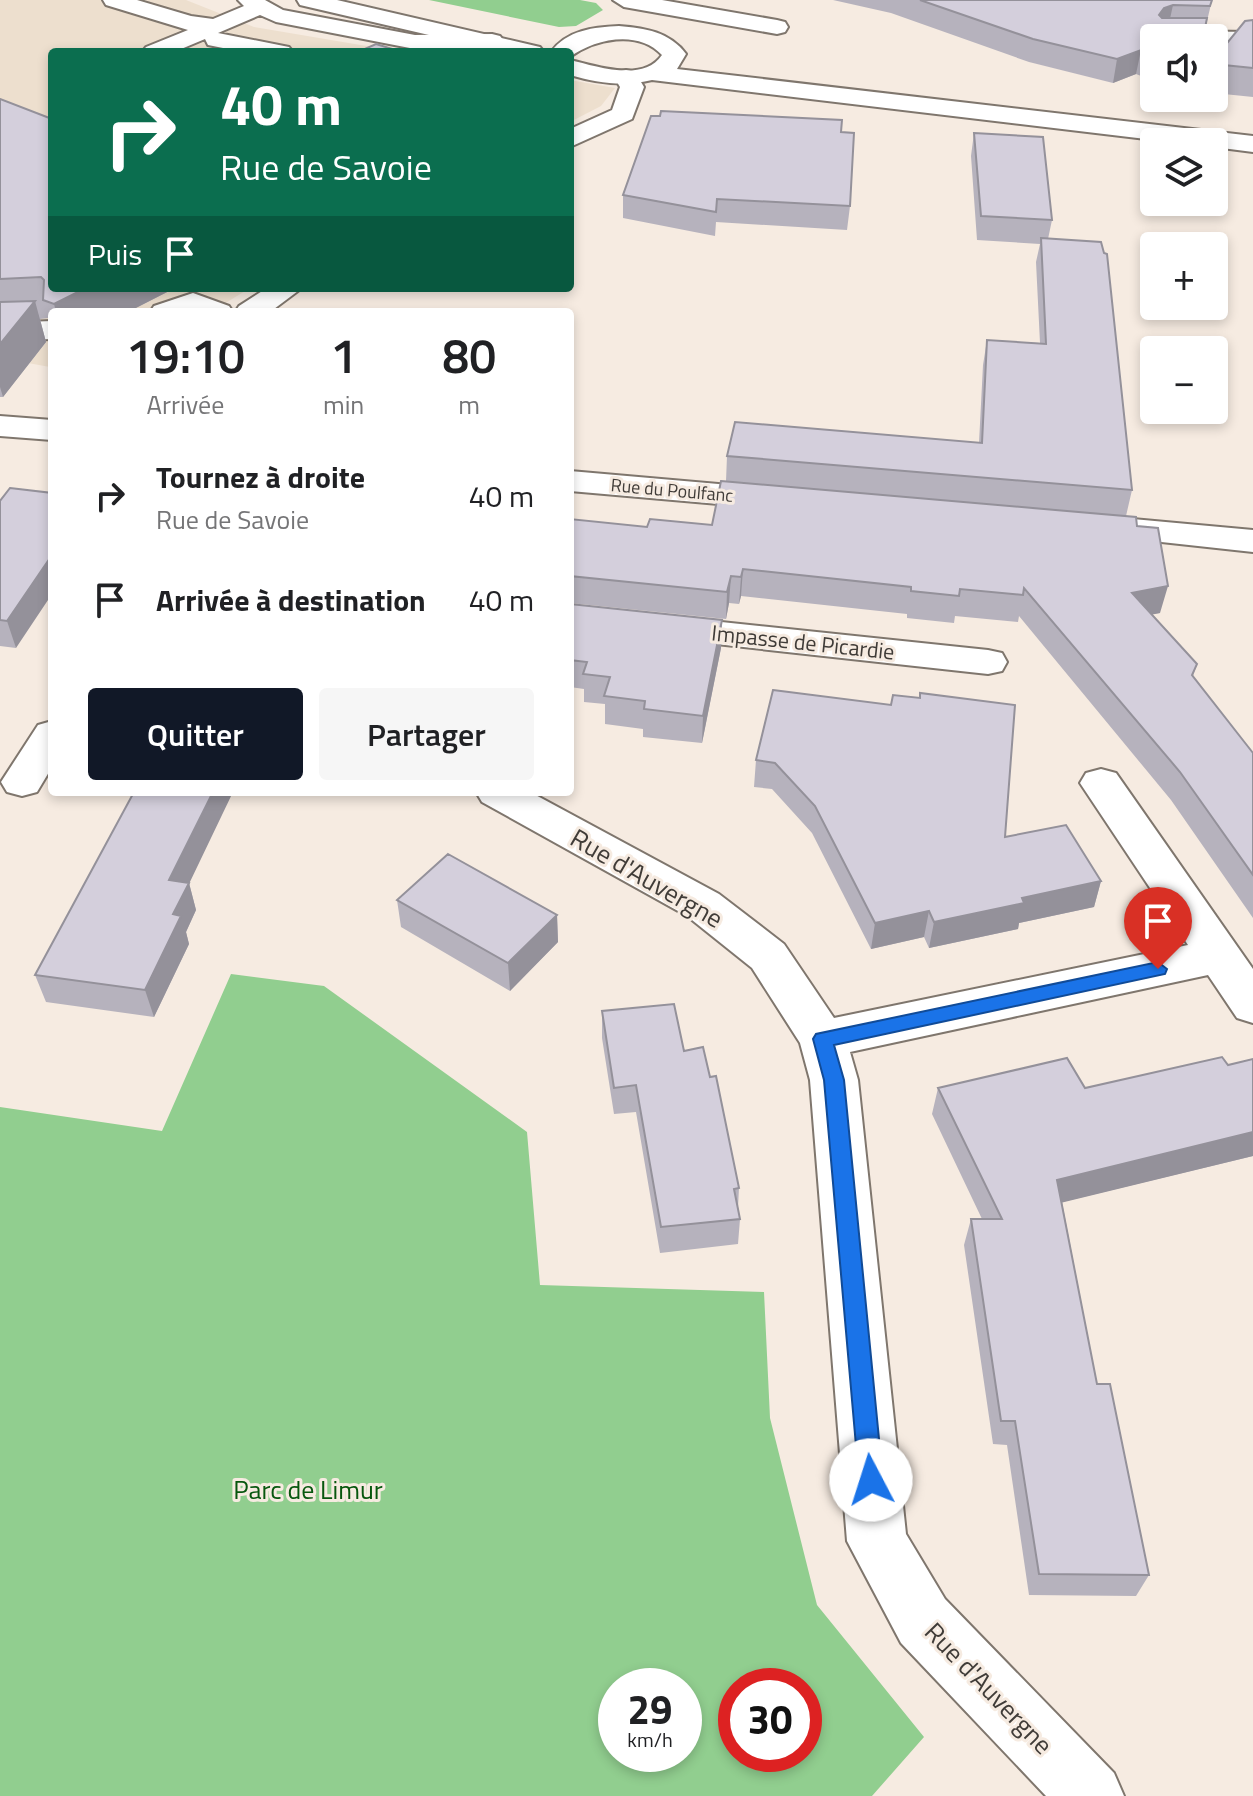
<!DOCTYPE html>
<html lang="fr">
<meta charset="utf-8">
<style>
:root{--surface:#fff;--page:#f6f6f6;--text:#202124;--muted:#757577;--accent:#111827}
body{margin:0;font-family:"Titillium Web",sans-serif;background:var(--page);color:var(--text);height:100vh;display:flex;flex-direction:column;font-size:30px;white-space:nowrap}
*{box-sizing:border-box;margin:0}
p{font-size:26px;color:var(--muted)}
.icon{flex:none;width:44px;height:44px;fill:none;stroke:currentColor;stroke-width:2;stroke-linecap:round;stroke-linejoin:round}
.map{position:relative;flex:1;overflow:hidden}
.side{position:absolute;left:48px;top:308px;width:526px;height:488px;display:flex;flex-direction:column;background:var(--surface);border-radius:8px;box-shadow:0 4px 12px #0003}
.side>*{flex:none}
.guide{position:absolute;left:48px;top:48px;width:526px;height:244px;border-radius:8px;box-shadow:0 4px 12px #0003;background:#0b6e4f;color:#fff;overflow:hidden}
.buttons{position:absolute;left:1140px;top:24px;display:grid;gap:16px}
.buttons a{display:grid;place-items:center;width:88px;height:88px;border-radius:8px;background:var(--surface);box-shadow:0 4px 12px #0003;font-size:40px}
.speed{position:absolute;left:598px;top:1668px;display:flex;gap:16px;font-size:40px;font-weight:700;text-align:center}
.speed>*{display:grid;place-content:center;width:104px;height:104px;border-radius:50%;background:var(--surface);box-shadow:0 4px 12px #0003;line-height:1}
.speed small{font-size:20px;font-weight:400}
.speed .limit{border:12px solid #d22;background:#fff;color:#111}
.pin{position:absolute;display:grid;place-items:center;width:68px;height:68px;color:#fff;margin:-82px -34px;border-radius:50% 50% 50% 0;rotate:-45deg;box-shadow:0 0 8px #0007}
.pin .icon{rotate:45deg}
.me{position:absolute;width:88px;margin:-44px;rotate:355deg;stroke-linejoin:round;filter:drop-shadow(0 0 6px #0008)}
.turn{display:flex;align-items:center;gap:28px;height:168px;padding:0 40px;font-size:36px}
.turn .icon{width:104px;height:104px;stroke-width:2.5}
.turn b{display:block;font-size:56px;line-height:68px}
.then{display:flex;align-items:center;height:76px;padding:0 40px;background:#0003;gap:16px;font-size:30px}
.eta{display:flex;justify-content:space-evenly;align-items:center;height:136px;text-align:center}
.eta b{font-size:48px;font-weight:600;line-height:56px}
.cta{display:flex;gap:16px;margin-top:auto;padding:16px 40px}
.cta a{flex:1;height:92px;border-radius:8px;background:var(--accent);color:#fff;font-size:32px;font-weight:600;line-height:92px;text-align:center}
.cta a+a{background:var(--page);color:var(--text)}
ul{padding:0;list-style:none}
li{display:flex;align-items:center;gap:24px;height:104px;padding:0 40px}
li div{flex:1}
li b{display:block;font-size:30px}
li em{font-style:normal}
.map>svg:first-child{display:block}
.built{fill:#eddfce}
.green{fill:#91ce8f;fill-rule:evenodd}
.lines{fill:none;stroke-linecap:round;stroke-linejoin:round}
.minor-casing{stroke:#7f766d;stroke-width:4}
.major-casing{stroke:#7f766d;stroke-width:4}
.minor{fill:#fff;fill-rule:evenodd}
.major{fill:#fff;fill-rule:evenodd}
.wall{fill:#b6b2bd}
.shaded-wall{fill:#94919a}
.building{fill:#d4cfdc;stroke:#94919a;stroke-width:2}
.route{fill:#1a73e8;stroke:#114b97;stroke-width:2}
.labels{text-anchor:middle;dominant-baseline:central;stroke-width:6;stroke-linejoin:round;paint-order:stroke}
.far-street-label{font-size:18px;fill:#403c38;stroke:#f6ebe1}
.street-label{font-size:22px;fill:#403c38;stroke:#f6ebe1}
.near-street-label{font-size:26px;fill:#403c38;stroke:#f6ebe1}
.near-park-label{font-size:26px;fill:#07570e;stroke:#f6ebe1}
</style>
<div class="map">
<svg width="1253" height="1796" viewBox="0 0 1253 1796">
<rect width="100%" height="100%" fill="#f6ebe1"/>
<path class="built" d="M0,0h186l68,27 148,25h-350v236h198l-39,24h-159l-2,55 -50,-9z
M570,80l28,5 17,3 -14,18 -31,16z"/>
<path class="green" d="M429,0h151l16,3 7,7 -27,16 -17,1z
M231,974l93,12 203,146 13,153 224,7 6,126 47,187 107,132 -52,59h-872v-689l162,24zM616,1686h68v68h-68zM736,1686h68v68h-68z"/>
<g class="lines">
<defs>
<path id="minor" d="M103,0h34l54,16 22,3 31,-13 -6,-6h27l18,10 132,25 77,-1 8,2 4,5 -4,5 -8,2 -77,1 -139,-27 -16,-7 -42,18 71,14 4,5h-50l-35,-7 -3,-6 -31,13h-32l4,-5 42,-17 -82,-25z
M613,0h49l115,20 8,2 3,5 -3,5 -8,2 -153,-27z
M1169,31l84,1v14l-39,-1v-7h-57l4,-5z
M626,70l9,2 9,15 -12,32 -62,28v-18l42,-19 8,-23 -6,-10 3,-5z
M267,288h35l-32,24h-35l4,-6z
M193,293l36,13 4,6h-83l4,-6z
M52,321v18l-52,2v-18z
M0,416l52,4v20l-52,-4z
M570,471l206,18 12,3 5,7 -5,7 -12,3 -206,-18z
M1100,516l153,14v22l-165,-18 -6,-7 6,-7z
M570,606l418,44 14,3 5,9 -5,9 -14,3 -418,-46z
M52,721v46l-15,25 -15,4 -15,-4 -6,-10 37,-57z
M1101,769l15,4 137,196v54l-16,-5 -29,-43 -358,77 8,28 48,454 39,65 169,174 10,23h-78l-145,-153 -54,-102 -37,-461 -10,-37 -48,-75 -65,-52 -205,-114 -6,-10h54l189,102 65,50 50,74 354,-73 -108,-162 6,-10z"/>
<path id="major" d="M297,0h40l203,47 4,5h-42l-202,-47z
M619,26c26,2 51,6 67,28l-9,15 576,67v16l-39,-5v-5h-43l-519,-62c-27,7 -55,3 -82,-5v-15c26,6 73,23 92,-5 -24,-26 -68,-16 -92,2v-5h-19c16,-22 43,-25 68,-26z"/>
</defs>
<use href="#minor" class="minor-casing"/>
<use href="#major" class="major-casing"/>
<use href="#minor" class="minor"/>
<use href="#major" class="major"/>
</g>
<path class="wall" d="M833,0h379l-9,38h-49v43l-18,-7 -23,9 -84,-21 -138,-49z
M1253,20v77l-39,-4v-34z
M0,99l52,189h123l-47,24h-76v22l-4,-16 -8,1 6,23 -43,55h-3z
M841,132l9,74 -3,24 -131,-8 -1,14 -92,-18v-23z
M974,133l78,87 -4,19 84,251 -6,26 11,10 23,87 -8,1 45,50 -4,12 60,77v165l-82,-118 -152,-184 -1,6 -63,-6 -1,7 -47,-5v-4l-166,-18 -2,8 -10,-1 -3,16 -156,-16v-84l77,8 65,-2 14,-44 1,-25 252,-13 4,-78 4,-25 53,3 -4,-81 4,-18 -63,-4 -6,-84z
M0,501l16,147 -16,-2z
M570,604l151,44 -19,95 -59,-6v-8l-38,-5v-20l-21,-2v-13l-14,-2z
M773,690l232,147 96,44 -7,26 -75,16 -1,6 -89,19 -5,-11 -53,12 -59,-116 -40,-44 -18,-2 2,-27z
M189,883l7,27 -10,22 3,12 -35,73 -108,-15 -11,-27z
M397,900l160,15 1,27 -48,49 -109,-64z
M602,1011l82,40 26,26 29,111 -1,19 2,12 -2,25 -78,9 -24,-141 -22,2 -12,-76z
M1253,1059v97l-191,46 35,182 52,191 -13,21 -107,-1 -22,-150 -14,-1 -29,-199 7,-26h11l-50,-105 6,-26h147l143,-23z"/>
<path class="shaded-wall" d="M1173,5l-5,23 -9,-13 5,-7z
M1141,50l-5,24 -23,9 4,-24z
M86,288h89l-47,24h-72l-2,-8z
M35,301l11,41 -43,55 -3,-10v-43z
M52,555v39l-36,54 -9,-27z
M743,569l-2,27 -2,8 2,-27z
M731,576l-2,27 -3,16 1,-27z
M1168,586l-8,27 -35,7 7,-27z
M722,620l-1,28 -19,95 1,-27z
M213,792h20l-45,94 1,-3 7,27 -10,22 3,12 -35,73 -9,-27 28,-76 -4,-34z
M1101,881l-7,26 -75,16 -1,6 -89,19 5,-26 88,-24z
M929,911l-5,26 -53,12 4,-26z
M557,915l1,27 -48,49 -2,-28z
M1253,1132v24l-205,50 9,-26z"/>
<path class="building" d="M920,0h292l-2,6 -37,-1 -9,3 -5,7 3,3h45l-4,20h-49v18l-13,-6 -24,9 -84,-20z
M1253,20v48l-39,-4v-5l31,-38z
M376,44l26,8h-44z
M0,99l52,20v169h34l-32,16 -11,-4 1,-20 -3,-3 -41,2z
M661,111l181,9 -1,12 13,1 -4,73 -133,-7 -1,13 -93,-17 28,-79h9z
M974,133l69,4 9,83 -71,-4z
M1041,238l60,4 3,11 3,1 25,236 -405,-34 8,-34 247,21 5,-103 59,4z
M35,301l-35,43v-42z
M721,481l415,36 1,9 21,2 10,58 -36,7 65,71 -5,11 61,78v122l-73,-103 -156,-184 -1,7 -63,-6 -1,7 -48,-5v-4l-168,-18 -2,8 -10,-1 -4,16 -157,-16v-57l77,8 3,-8 62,6z
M10,488l42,5v62l-45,66 -7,-1v-119z
M570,604l152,16 -19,96 -59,-7 1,-8 -41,-5 6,-19 -27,-3 4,-12 -17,-2z
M773,690l118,15 2,-10 27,3v-5l95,12 -10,132 61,-12 35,56 -79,17 2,5 -90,19 -5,-11 -54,12 -60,-117 -40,-43 -19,-3z
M134,792h79l-44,88 20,3 -16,31 8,2 -36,74 -110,-15z
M448,854l109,61 -49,48 -111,-63z
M674,1004l10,47 19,-4 7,30 6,-1 23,112 -5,1 6,30 -79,8 -25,-142 -22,3 -12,-77z
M1222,1057l6,8 25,-6v73l-196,48 40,204h13l39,191 -110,-1 -24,-153h-14l-30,-202h31l-64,-131 129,-30 18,30z"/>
<path class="route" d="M1158,962l9,7 -2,5 -331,71 10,35 39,400 -4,8 -8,3 -9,-3 -3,-8 -35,-400 -11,-41 3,-5z"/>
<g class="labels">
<g class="far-street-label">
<text transform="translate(672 490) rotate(5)">Rue du Poulfanc</text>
</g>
<g class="street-label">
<text transform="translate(803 642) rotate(6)">Impasse de Picardie</text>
</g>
<g class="near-street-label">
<text transform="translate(647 878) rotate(30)">Rue d'Auvergne</text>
<text transform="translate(989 1688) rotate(46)">Rue d'Auvergne</text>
</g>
<g class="near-park-label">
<text x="308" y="1489">Parc de Limur</text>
</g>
</g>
</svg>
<div class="buttons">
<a><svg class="icon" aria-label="sound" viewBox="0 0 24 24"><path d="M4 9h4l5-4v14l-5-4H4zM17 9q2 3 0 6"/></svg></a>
<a><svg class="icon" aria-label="layers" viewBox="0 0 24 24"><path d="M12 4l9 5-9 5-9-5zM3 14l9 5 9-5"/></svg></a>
<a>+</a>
<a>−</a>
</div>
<div class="speed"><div>29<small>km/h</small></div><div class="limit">30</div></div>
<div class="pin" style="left:1158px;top:969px;background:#d93025"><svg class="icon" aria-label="arrive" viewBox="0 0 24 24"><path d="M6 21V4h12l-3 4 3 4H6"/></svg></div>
<svg class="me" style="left:871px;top:1480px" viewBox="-20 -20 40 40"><circle r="19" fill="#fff"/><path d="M0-13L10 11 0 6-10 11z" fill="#1a73e8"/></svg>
<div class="guide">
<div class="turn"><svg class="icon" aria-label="right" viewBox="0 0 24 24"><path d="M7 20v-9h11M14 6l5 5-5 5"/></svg><div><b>40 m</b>Rue de Savoie</div></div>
<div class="then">Puis<svg class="icon" aria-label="arrive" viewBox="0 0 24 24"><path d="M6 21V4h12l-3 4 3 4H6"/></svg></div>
</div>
<section class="side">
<div class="eta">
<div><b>19:10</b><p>Arrivée</p></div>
<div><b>1</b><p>min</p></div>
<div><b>80</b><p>m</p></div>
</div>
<ul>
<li><svg class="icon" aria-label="right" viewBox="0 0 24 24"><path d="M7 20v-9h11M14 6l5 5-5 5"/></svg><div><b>Tournez à droite</b><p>Rue de Savoie</p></div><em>40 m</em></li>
<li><svg class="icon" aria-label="arrive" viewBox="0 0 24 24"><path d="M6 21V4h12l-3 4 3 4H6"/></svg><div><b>Arrivée à destination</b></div><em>40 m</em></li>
</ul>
<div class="cta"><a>Quitter</a><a>Partager</a></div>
</section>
</div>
